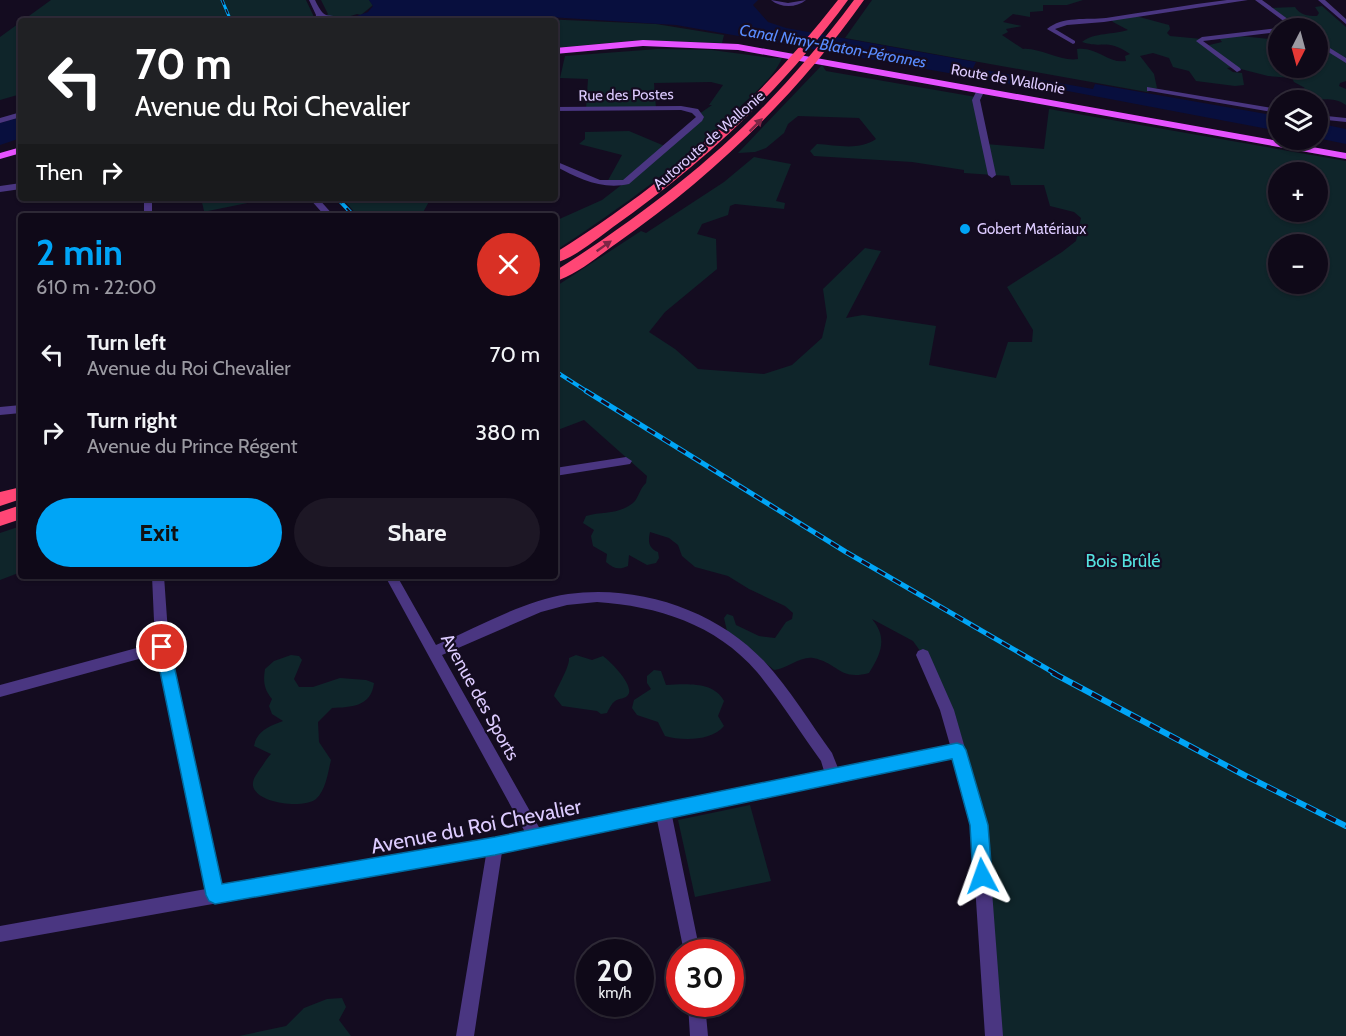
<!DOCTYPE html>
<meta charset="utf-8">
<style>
:root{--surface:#0f0918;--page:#1d1725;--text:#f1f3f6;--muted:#9b9aa2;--line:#2f2a37;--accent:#00a5f6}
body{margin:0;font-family:Cabin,sans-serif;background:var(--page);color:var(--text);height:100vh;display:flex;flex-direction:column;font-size:22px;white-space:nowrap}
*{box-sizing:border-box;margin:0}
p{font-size:20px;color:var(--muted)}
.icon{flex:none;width:33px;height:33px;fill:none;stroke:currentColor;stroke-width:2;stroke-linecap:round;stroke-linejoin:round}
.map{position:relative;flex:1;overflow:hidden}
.panel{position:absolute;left:18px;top:213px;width:540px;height:366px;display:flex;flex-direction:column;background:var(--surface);border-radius:6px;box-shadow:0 2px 4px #0004,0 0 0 2px var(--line)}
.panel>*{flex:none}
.top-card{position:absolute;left:18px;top:18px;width:540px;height:183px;border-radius:6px;box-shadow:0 2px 4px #0004,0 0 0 2px var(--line);background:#202124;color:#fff;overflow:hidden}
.needle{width:39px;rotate:186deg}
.controls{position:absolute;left:1268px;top:18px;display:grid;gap:12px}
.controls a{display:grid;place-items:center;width:60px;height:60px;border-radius:50%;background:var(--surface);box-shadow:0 2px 4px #0004,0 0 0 2px var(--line);font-size:30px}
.speed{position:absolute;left:576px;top:939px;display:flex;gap:12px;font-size:30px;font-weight:700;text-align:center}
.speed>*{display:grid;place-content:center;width:78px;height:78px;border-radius:50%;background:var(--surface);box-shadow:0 2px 4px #0004,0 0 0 2px var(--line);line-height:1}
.speed small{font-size:15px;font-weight:400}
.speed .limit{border:9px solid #d22;background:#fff;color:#111}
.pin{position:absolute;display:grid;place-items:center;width:51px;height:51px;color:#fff;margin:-26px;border:3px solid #fff;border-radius:50%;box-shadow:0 2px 6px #0007}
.me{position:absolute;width:66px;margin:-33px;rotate:356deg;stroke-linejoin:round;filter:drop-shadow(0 0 4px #0008)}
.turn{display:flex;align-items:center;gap:21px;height:126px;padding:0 18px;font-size:27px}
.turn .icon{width:78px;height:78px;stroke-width:2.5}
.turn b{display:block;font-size:42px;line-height:51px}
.then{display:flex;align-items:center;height:57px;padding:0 18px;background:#0003;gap:12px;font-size:22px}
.round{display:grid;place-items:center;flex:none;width:63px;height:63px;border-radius:32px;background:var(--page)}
.overview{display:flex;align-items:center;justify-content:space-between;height:102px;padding:0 18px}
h1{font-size:36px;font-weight:700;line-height:45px;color:var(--accent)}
.button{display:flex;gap:12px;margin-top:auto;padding:12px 18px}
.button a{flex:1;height:69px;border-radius:36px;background:var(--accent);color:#111;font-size:24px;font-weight:700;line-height:69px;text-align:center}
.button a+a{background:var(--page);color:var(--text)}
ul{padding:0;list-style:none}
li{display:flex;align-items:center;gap:18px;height:78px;padding:0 18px}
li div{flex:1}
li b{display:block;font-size:22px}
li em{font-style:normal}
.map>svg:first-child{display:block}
.green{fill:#0f252a;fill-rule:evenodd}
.water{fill:#080f3e}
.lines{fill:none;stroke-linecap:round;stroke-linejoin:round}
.minor{fill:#4a3681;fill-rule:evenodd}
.major{fill:#e652ff;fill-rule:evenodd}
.highway{fill:#ff4675;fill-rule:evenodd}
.rail-far3-casing{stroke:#00a5f6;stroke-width:3}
.rail-far2-casing{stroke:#00a5f6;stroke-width:4}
.rail-far1-casing{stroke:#00a5f6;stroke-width:5}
.rail-casing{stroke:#00a5f6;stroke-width:6}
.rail-far3{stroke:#140c20;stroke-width:1.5;stroke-dasharray:5;stroke-linecap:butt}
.rail-far2{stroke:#140c20;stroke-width:2;stroke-dasharray:7;stroke-linecap:butt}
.rail-far1{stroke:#140c20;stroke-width:3;stroke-dasharray:9;stroke-linecap:butt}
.rail{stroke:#140c20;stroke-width:4;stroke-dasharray:11;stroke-linecap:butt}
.oneway{fill:#7e2646}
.route{fill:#00a5f6;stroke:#006ba0;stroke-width:1.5}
.poi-dot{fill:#00a5f6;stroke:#140c20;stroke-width:2}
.labels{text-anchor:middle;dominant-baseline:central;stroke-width:4.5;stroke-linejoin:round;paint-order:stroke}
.far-street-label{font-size:15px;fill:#ddcbff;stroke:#140c20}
.far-poi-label{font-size:15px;fill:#ddcbff;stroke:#140c20;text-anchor:start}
.far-water-label{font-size:16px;font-style:italic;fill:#598cff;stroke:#140c20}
.park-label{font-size:18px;fill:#54e2df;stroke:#140c20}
.street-label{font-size:18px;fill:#ddcbff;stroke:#140c20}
.near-street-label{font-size:21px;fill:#ddcbff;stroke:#140c20}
</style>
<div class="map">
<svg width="1346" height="1036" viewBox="0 0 1346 1036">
<rect width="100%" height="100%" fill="#140c20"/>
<path class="green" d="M51,0h255l9,19 -2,2h-292v73l-21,6v-63z
M321,0h48l4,5 -12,10 -4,-1 -16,5 -15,-3 2,-2z
M872,0h211l-16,5h-24v6l-13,1v5l-17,-3 -10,8 19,4 -16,3 2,3 -6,3 21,14c15,-2 38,13 55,10l-1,-10c19,-3 32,15 49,12l-1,-5 5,-2c-24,-16 -26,-5 -48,-12 13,-10 31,-7 46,-12l-15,-8 -2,-3 21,-4 37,10 1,4 -3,4 3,3 32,3 -2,1 5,6 17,-4 -4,-5 22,-1 38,4v15l-3,5 3,8 33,3 6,-3 1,-5 -1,-35h-19l-29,-20 26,-1c5,8 12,9 22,9l2,-3 -4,-6 7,-1 24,21v54l-6,2 -1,3 7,3v16c-16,-12 -35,0 -55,-10l14,-7 -11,-6 -2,-4 -24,-2 -35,-9 -6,1 6,4 9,1 2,12 -9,1 -39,-5 -7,-10 -16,-4 -4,-9 -16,-5 -13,3 14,18 3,14 -10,4 -302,-54z
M542,19l114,5 68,11 -2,8 -83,-3 -84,8v-27h-72z
M658,49l54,1 59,8h11c-7,17 -24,32 -38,45 -57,58 -122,104 -189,148v-30l47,-21 22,-17 -18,1 16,-29 -43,-11 6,-5v-7l44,-1 38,16 31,-26 1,-7 13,-9h-3l14,-20 -12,-3 -57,1 2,25 -70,1 2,-30 -28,-1 5,-22z
M822,65l4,6 150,26 10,47 58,5 5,-40 297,52v875h-352l-15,-205 -56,-176 -10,-14 -41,-22c16,19 9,35 -3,54 -30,8 -30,-10 -56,-15 -12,-2 -27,11 -39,12l-47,-39 -3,-13 3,-4 6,2 3,9 23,11 16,2 11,-16 6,-3 1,-6 -8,-7 -36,-17 -21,-13 -33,-9 -13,-11 -4,-11 -9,-7 -19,-6c-2,9 -2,16 8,20l1,6 -3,5 -9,2 -18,-10 -1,11c-9,4 -14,3 -22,-4l1,-8 -14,-8 -2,-10 3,-6 -11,-7 3,-7c17,-5 32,-1 47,-13 6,-5 6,-14 13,-20l1,-7 -63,-56 -29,11v-144l86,-56 5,2 78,-51 30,-25 37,7 -15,37 9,2 -1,6 -49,-5 -5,2 -2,9 -26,9 -5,10 19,5 1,30 -52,43 -16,20 26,17 23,20 66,5 28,-9 30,-27 5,-21 -4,-28 42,-41 16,3 -35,67 17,-3 73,11 -7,39 67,13 12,-36h24l1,-12 -26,-43 55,-35 14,-11 5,-23 -7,-6 -24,-6 -6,-21h-33l-2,-9 -45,-3v-3l-52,-8 -98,-6 -4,-5 7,-7c20,1 42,7 59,-5l-17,-21 -61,-2 -10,8 -4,9 -18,15 -11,4 -17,1zM1278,172h39v40h-39zM1278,244h39v40h-39z
M201,198h54l2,3 -49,10h-4z
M342,198h89l-10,18h-63z
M21,526v46l-21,8v-47z
M291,655l8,1 3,4 -8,19 5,8h14l27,-9 26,2 8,3c-3,24 -23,24 -42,25l-14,14 1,20 12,18c-3,12 -5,30 -15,39 -12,10 -59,5 -63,-13 -1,-7 4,-12 7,-17 4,-5 6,-10 11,-15l-17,-8c3,-15 15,-20 29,-25l-11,-7 -3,-8 3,-7c-8,-10 -9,-17 -7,-30l9,-8z
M576,655l16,5 11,-4c8,6 32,30 25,39 -3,4 -8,3 -13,6 -4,3 -6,8 -8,12l-6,1 -4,-3 -35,-5 -8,-10c4,-10 16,-30 15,-38z
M654,670l7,1 5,14c19,-1 48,-4 58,16l-6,15 6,10c-12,15 -42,15 -59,10l-7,-14 -21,-7 -5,-7 2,-8 17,-11 -4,-6v-7z
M750,805l21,76 -76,16 -17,-77z
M342,998l4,9 -7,13 12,16h-112l47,-10 18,-18 23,-9z"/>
<path class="water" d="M369,0h389l-5,5 15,17 18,6 190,34 -3,6 120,21 2,-5 183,32v15l-221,-42 -1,3 -380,-67 -127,-8 -91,4h-115l25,-9 5,-6z
M21,117v21l-21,7v-22z
M1317,123l29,6v15l-29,-6z"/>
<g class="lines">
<path class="minor" d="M309,0h6c11,23 11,11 29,19l-3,2 -19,-2 -1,2h-6l1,-6z
M771,0l17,3 18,-3c-10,8 -25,8 -35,0z
M1227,0h21l-144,22 -37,3 -12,4 20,12v2l-2,1 -26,-15c15,-13 40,-9 59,-11 40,-6 81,-13 121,-18z
M1255,0h7l38,28h-7z
M1318,0h7l21,19v5z
M1278,28h2h-2v4l-75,9 37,27 1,2 -4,2 -41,-31 6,-4z
M1317,40l29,18v5l-29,-18z
M1147,87l131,22v4l-128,-22h-3z
M978,88l7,2 -5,10 16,75 -4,3 -4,-3 -16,-75z
M681,106l17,3 6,8 -2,4 -73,63c-27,6 -50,-5 -74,-18v-5l45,19h23l73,-63 -4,-4 -11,-3 -126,1v-4z
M21,112v5l-21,6v-5z
M1317,115l29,3v4l-29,-3z
M21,183v6l-21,3v-6z
M144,198h8v18h-8z
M309,198h9l16,18h-9z
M21,405v8l-21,2v-8z
M626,457l6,4 -2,3 -75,12v-8z
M152,576h12l5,71 52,240 304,-55 -140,-256h12l39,69c43,-18 86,-44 132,-51 70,-10 148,16 196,67 26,28 46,62 68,92l6,15 112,-23 -10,-35 -24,-55 2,-4 5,-2 5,2 26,59 33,115 16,211h-18l-14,-211 -18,-68 -281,59 28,136h-16l-27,-132 -155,32 -28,184h-18l30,-181 -486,87v-16l206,-37 -49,-235 -157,43v-12l155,-42zM597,602c60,4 119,22 160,70 23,28 43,60 64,89l3,10 -284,58 -98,-174 99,-43 26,-7z
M688,1004h17l3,32h-18z"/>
<path class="major" d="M643,40l95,4 608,109v6l-608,-109 -95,-4 -88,8v-6z
M21,147v6l-21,6v-6z"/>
<path class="highway" d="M838,0h10c-65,89 -145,164 -235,227 -15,11 -40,32 -58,36v-10c112,-70 202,-149 283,-253z
M854,0h10c-68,96 -150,175 -247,243 -16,11 -43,34 -62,38v-10c123,-78 212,-154 299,-271z
M21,487v12l-21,7v-14z
M21,505v14l-21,7v-14z"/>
<defs>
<path id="rail-far3" d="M222,0l9,21"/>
<path id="rail-far2" d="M337,198l17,18
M555,371l33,21"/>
<path id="rail-far1" d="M586,391l260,161 210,122"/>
<path id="rail" d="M1053,673l191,102 102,51"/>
</defs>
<use href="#rail-far3" class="rail-far3-casing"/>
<use href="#rail-far2" class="rail-far2-casing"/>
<use href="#rail-far1" class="rail-far1-casing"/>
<use href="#rail" class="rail-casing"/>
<use href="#rail-far3" class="rail-far3"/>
<use href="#rail-far2" class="rail-far2"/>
<use href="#rail-far1" class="rail-far1"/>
<use href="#rail" class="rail"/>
</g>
<defs><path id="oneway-solid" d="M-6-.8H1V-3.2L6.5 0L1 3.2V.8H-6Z" transform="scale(1.5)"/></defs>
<g class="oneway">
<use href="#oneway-solid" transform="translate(756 125) rotate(-45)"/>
<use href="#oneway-solid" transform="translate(604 246) rotate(-35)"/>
</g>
<path class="route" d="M162,640l6,2 2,5 52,237 273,-47 462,-94 6,2 3,5 22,75 4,51 -3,7 -7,2 -6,-2 -3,-7 -3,-51 -18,-66 -457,96 -280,49 -6,-3 -3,-6 -51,-248 2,-5z"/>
<circle class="poi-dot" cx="965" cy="229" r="6"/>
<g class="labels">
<g class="far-street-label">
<text transform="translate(1008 79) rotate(10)">Route de Wallonie</text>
<text transform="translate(626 95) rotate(-1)">Rue des Postes</text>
<text transform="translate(709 140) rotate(-41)">Autoroute de Wallonie</text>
</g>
<g class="far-poi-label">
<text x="977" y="229">Gobert Matériaux</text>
</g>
<g class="far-water-label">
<text transform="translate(833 46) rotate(10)">Canal Nimy-Blaton-Péronnes</text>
</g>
<g class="park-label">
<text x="1123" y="561">Bois Brûlé</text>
</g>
<g class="street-label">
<text transform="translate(480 697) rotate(61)">Avenue des Sports</text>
</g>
<g class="near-street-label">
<text transform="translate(476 826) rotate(-11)">Avenue du Roi Chevalier</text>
</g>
</g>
</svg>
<div class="controls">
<a><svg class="needle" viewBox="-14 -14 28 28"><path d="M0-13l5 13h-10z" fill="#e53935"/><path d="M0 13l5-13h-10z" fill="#9b9aa2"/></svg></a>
<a><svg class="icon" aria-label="layers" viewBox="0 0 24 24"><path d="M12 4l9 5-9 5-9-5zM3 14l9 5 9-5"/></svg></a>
<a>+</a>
<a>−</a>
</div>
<div class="speed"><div>20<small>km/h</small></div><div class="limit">30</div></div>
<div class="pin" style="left:162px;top:647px;background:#d93025"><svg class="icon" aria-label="arrive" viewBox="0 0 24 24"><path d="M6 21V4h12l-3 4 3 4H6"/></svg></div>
<svg class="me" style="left:982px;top:876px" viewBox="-20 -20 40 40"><path d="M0-17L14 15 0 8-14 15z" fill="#00a5f6" stroke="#fff" stroke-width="4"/></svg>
<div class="top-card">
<div class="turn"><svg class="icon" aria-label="left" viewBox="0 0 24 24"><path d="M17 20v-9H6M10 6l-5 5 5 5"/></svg><div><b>70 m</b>Avenue du Roi Chevalier</div></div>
<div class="then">Then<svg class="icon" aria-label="right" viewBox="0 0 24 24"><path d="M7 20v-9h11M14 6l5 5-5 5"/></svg></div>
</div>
<section class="panel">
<div class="overview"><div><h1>2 min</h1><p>610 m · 22:00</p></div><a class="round" style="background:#d93025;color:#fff"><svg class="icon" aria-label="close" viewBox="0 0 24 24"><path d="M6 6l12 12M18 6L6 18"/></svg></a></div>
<ul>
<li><svg class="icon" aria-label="left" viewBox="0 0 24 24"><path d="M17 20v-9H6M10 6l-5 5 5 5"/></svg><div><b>Turn left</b><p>Avenue du Roi Chevalier</p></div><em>70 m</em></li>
<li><svg class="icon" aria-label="right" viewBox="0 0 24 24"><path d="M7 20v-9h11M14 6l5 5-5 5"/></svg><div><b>Turn right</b><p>Avenue du Prince Régent</p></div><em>380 m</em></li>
</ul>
<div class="button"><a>Exit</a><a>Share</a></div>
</section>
</div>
